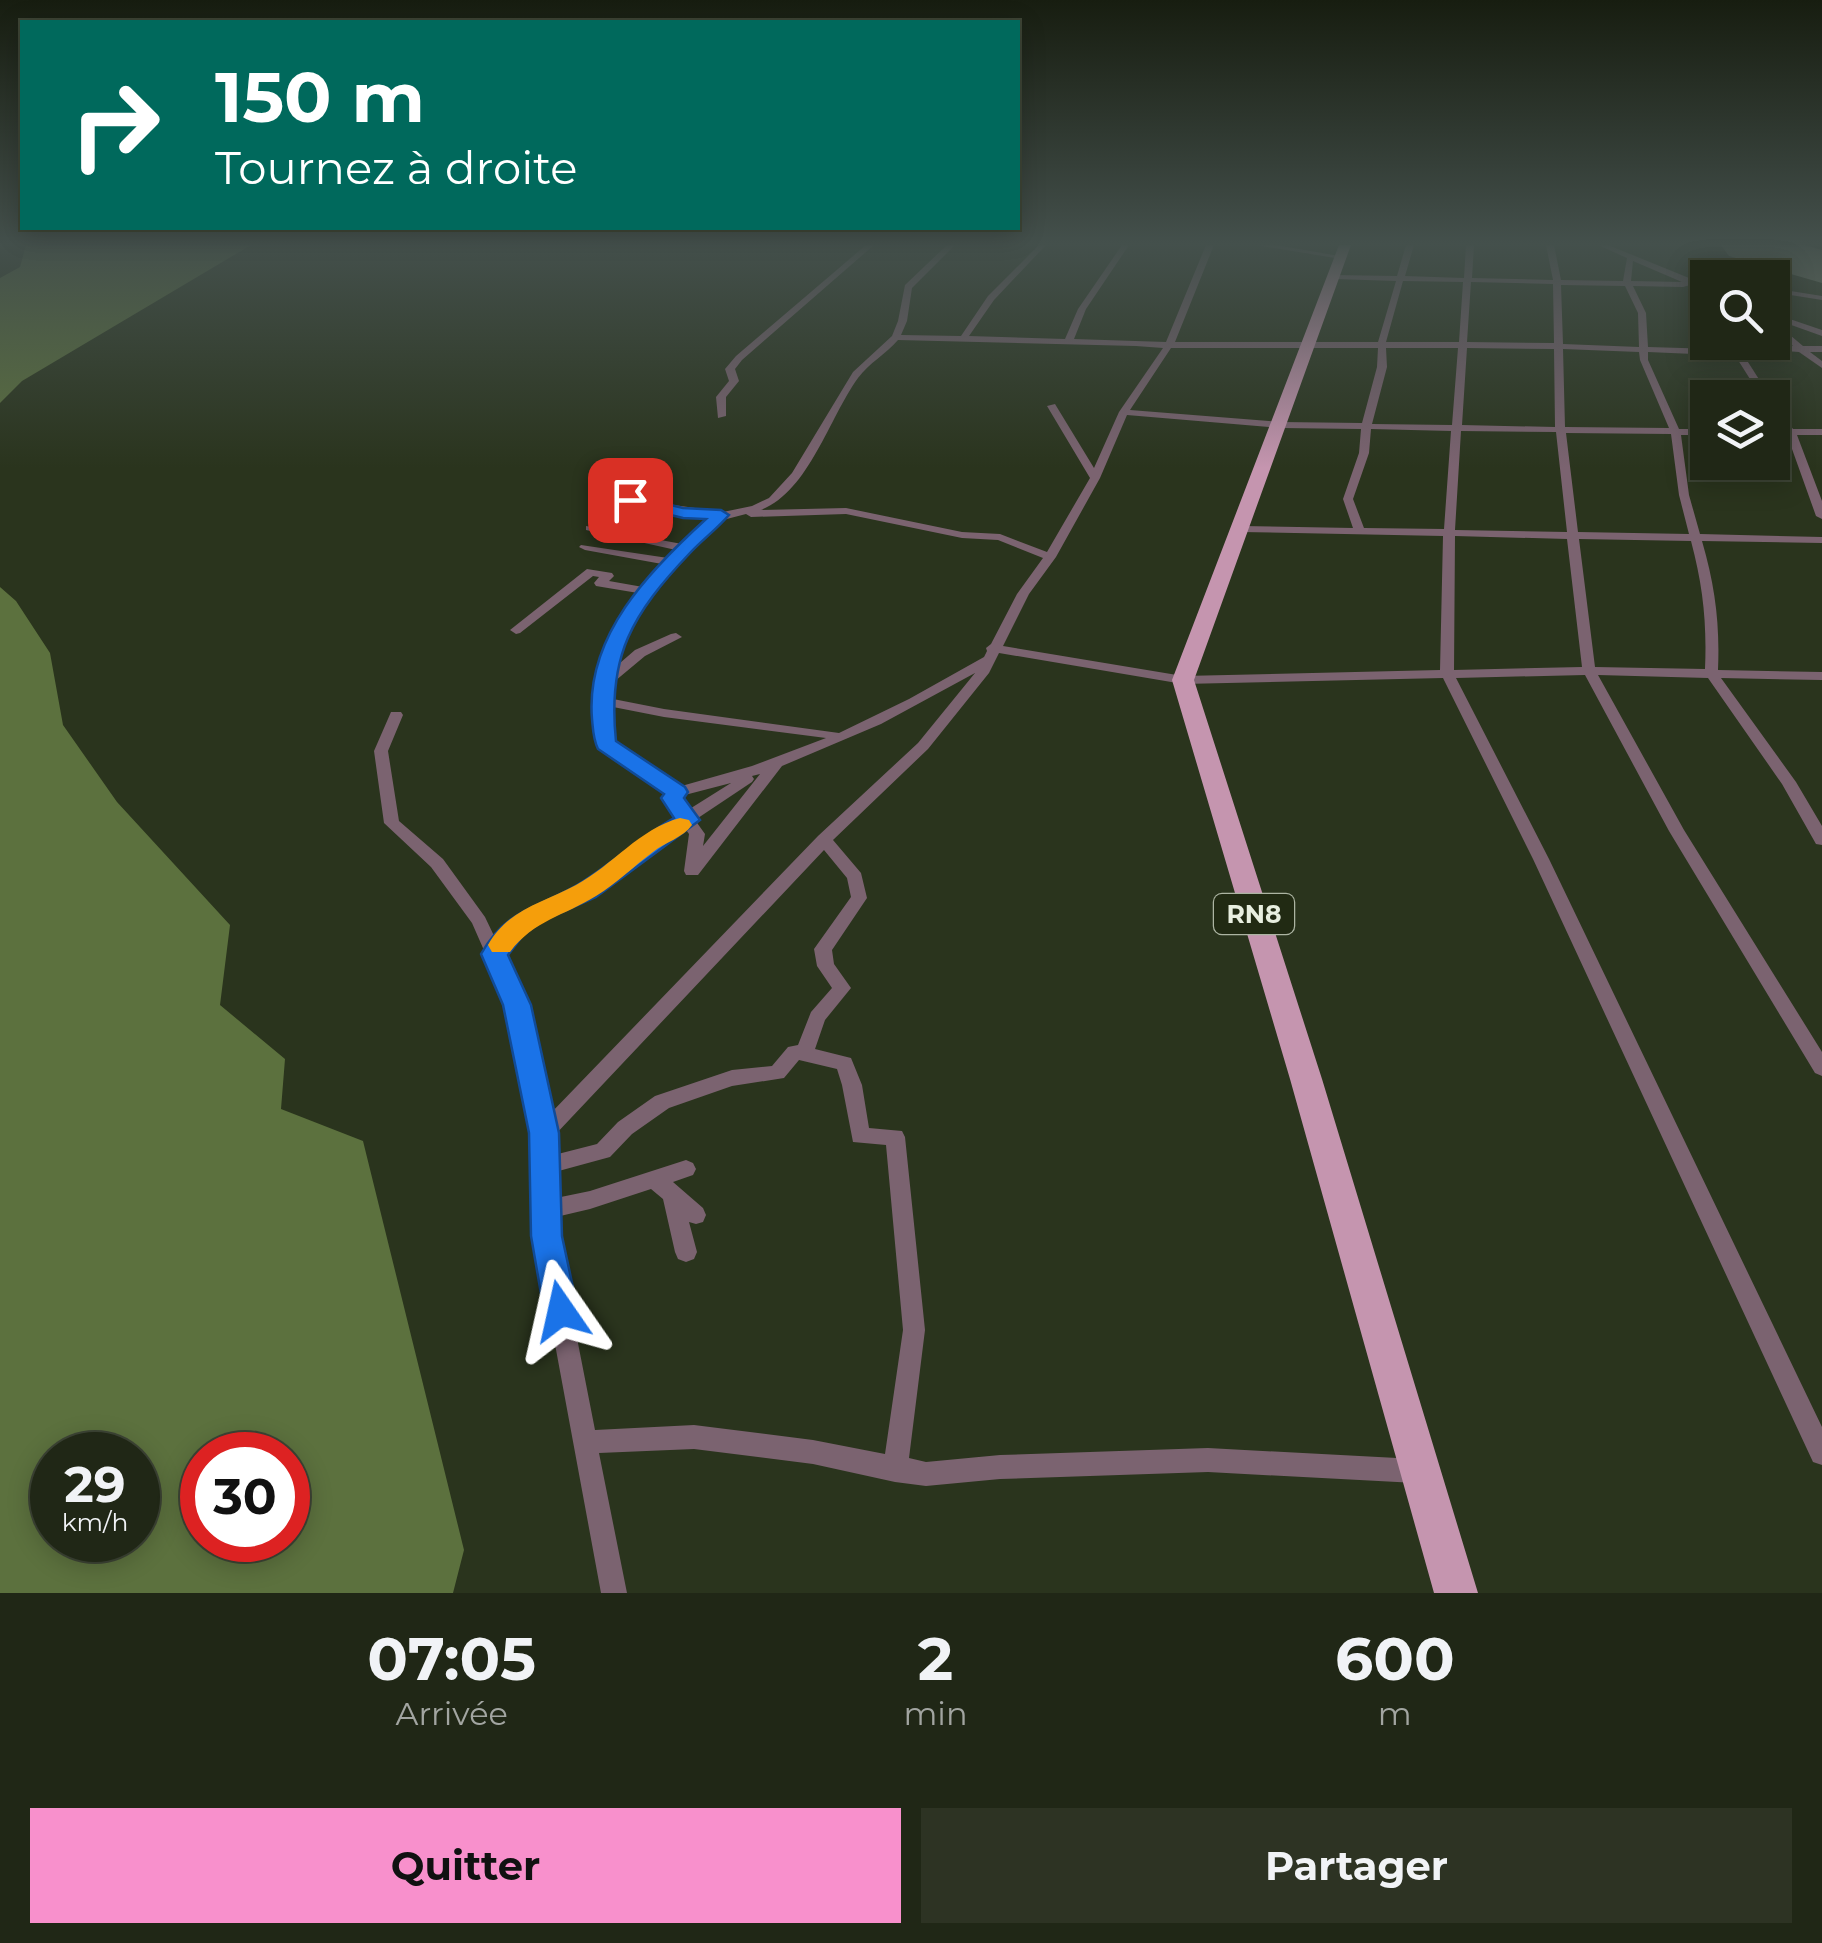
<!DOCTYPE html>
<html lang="fr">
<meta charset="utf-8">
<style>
:root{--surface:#202716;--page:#2d3323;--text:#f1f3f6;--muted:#a2a5a1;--line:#3d4435;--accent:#f890cc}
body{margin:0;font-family:Montserrat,sans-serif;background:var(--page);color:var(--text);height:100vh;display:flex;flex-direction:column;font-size:38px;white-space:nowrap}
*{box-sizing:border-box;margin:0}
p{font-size:32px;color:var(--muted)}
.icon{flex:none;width:55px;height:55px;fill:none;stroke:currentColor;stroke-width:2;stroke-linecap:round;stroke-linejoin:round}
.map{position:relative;height:1593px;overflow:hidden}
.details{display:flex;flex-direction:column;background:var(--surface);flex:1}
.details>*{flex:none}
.hud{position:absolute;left:20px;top:20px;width:1000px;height:210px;border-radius:0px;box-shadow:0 5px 25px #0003,0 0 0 2px var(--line);background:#00695c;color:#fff;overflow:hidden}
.controls{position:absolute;left:1690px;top:260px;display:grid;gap:20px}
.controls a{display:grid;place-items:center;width:100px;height:100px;border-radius:0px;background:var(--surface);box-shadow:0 5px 25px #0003,0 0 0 2px var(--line);font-size:50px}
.speed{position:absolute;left:30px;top:1432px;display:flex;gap:20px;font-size:50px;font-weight:700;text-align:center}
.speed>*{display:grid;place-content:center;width:130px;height:130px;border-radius:50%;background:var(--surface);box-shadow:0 5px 25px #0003,0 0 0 2px var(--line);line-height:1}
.speed small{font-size:25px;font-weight:400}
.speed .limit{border:15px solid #d22;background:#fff;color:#111}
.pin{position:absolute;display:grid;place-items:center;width:85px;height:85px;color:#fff;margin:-42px;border-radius:20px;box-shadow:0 5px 15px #0006}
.me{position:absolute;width:110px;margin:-55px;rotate:349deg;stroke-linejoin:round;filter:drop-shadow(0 0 8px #0008)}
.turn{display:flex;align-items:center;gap:35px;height:210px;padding:0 30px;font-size:45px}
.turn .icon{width:130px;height:130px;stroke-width:2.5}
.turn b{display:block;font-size:70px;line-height:85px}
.eta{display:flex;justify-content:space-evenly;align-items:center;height:170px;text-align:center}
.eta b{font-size:60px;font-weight:700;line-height:70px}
.action{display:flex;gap:20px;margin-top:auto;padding:20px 30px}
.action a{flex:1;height:115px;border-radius:0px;background:var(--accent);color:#111;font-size:40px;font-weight:700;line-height:115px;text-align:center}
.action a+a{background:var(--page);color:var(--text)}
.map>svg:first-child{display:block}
.water{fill:#5c713e;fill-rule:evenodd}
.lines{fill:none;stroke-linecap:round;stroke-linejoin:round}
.runway{fill:#7e8673;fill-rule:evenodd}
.minor{fill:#7b6370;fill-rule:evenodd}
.primary{fill:#c595af;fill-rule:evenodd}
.route{fill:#1a73e8;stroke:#114b97;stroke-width:2.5}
.slow{fill:#f59e0b}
.labels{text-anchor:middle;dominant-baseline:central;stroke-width:10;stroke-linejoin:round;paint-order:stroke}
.shield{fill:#212a13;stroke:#acb4a2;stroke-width:2.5}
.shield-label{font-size:25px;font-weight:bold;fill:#e8efe0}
</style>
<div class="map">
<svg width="1822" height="1593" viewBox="0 0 1822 1593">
<rect width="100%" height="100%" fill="#2a341d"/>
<path class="water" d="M26,245h225l-229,136 -22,22v-125l20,-11z
M0,587l16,14 34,52 13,72 54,77 113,123 -10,80 65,54 -4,50 82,32 101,409 -11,43h-453zM52,1455h86v85h-86zM202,1455h86v85h-86z"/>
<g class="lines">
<path class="runway" d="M1721,245h84l17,5v33l-93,-27z"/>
<path class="minor" d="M866,245h8l-132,115 -7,9 4,12 -13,16v19l-8,2 -2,-21 13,-16 -4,-12 11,-13z
M947,245h8l-43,43 -5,33 -6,14 60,1 27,-40 51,-51h7l-52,55 -25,36 96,3 13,-30 44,-64h7l-43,64 -12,30 92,3 40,-97h8l-39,97h203l18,-61 -61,-2 -4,-2 1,-2 65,1 9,-31h8l-9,31 59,2 2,-33h8l-2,33 81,2 -7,-35h8l7,35 62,1 4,-23 -29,-13h10l86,35 14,16v8l-18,-19 -7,2 -50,-1 13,27 2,34 68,2 11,-7 66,4 -21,-19v-7l31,26h19v6h-12l12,9v7l-23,-16 -60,-4 32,50h-9l-31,-49 -14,6 -69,-3v8l31,69h29v6h-27l8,60 11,39 122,3v6l-120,-2c13,45 18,82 16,129l104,2v8l-101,-2 75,104 26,44v19l-6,-1 -34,-60 -74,-106 -110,-3 86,155 138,222v24l-7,-3 -146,-242 -84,-156 -129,3 93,181 273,568v38l-9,-3 -280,-603 -90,-181 -260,6 -184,-31 -10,20 -61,76 -95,91 28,33 6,25 -35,52 2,14 17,24 -26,32 -10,29 36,9 11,27 7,43 33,3 3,6 20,193 -16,128 17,4 74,-7 208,-7 208,11 9,3 3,9 -3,9 -9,3 -208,-11 -208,7 -74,7 -31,-4 -82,-18 -119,-15 -95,4 28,140h-26l-66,-357 -1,-103 -26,-128 -36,-82 -41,-56 -47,-44 -10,-72 17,-39h10l2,3 -15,36 11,70 44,38 42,58 11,23 12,-15 21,-16 52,-22 61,-48 35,-22 -13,-19 4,-5 -70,-49c-9,-58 5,-103 40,-151l-42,-7 -2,-3 5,-6 -6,-1 -73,57 -4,1 -6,-4 77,-61 25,4 2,3 -5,5 34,6 19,-23 -77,-14 -6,-3 2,-2 87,13 8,-8 -90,-20v-4l96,18 29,-27 -103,-17 -4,-1v-4l119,17 29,-6 17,-8 23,-25 61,-101 39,-36 6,-15 7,-36zM1633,261l49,21h2l-53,-1zM1403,281l60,1 -4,60h-73zM1471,282l82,2 1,59 -87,-1zM1561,285l64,1 13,27 1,34 -76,-3zM898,340l238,6 27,2 -44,64 -25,56 -39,-64 -8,2 43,72 -43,74 -47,-18 -38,-2 -116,-24 -85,2c48,-19 68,-92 97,-132 11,-15 28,-24 40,-38zM1171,348h207l-1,19 -15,56 -81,-1 -151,-12zM1386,348h72l-6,77 -80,-1 15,-57zM1467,348l87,1 1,78 -93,-2zM1563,349l76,3 1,8 29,68 -104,-1zM1127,415l154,13 80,1 -2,24 -16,46 10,29 -112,-2 -6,3 6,3 202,4 -3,134 -257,6 -180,-30 26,-52 27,-37 44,-79zM1371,429l80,2 -7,98 -80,-1 -11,-29 16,-46zM1461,431l95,1 11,100 -112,-2zM1566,433l105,1 8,61 10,39 -111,-2zM746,514l5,3 95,-3 116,24 36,2 45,18 -26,36 -26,50 -5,4 1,3 -3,6 -75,42 -70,34 -175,-24 -56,-11 1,-12 36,-30 37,-19 -6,-4 -5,1 -36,16 -22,19 14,-38 31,-47 61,-63zM1455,536l112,3 15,128 -128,3zM1579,539l112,2c12,45 16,82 14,128l-110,-2zM975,673l-57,70 -100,93 -268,278 -24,-109 -23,-50 17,-22 21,-16 52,-22 61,-48 30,-20 5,7 -5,37 2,4h12l84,-109 99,-42zM608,706l56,11 162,21 -74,28 -74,21 -66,-45zM760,774l-57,72 2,-12 -10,-14 57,-38 2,-3 -2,-3zM731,783l-43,27 -8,-12 1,-2zM824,850l23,28 4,19 -37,52 3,17 15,22 -21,24 -13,33 -10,2 -16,19 -40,4 -77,26 -37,26 -21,22 -43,11v-19zM799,1060l38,9 5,16 11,57 33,3 17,185 -18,124 -72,-14 -119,-15 -99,5 -38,-194 -1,-19 34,-8 61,-20 12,10 12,53 3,7 8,3 8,-3 3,-7 -8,-30 7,2 7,-2 3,-7 -3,-7 -30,-26 20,-7 3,-6 -3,-6 -7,-3 -96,31 -34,7 -1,-26 55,-15 22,-23 37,-26 63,-22 52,-8z
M1256,245h20l69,12 -4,2z
M1772,288l50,8v4l-50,-8z
M1772,313l50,17v6l-50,-18z
M1772,402l21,27h29v6h-25l25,66v18l-6,-3 -29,-81h-15v-6h11l-11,-16z"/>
<path class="primary" d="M1339,245h12l-157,435 128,399 156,514h-44l-144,-514 -118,-399z"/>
</g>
<linearGradient id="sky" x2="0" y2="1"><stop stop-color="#171d10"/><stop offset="0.52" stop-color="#44504c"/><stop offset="1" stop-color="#44504c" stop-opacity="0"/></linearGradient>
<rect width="1822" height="468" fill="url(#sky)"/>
<path class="route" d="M630,495l53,13 38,2 8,5c-12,14 -27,25 -39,38 -58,61 -83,103 -74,188l69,46 3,5 -4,6 16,22 -104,77 -52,23 -21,15 -15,20 23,50 28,128 3,103 16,75 -5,11 -12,5 -12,-5 -5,-11 -13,-75 -2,-103 -26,-128 -22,-51c26,-46 58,-46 98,-70 33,-20 61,-47 95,-66l-13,-20 3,-4 -66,-45c-5,-10 -5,-20 -6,-30 -7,-83 57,-148 114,-200l-23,-1 -58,-14v-8z"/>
<path class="slow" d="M680,818l9,2 3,5c-9,13 -27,17 -39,27 -19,14 -37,32 -57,44 -32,20 -62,24 -86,56h-18l-4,-7c20,-36 55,-42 88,-60 37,-20 63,-56 104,-67z"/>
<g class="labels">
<rect class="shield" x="1214" y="894" width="80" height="40" rx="8"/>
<g class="shield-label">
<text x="1254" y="914">RN8</text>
</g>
</g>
</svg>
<div class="controls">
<a><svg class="icon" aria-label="search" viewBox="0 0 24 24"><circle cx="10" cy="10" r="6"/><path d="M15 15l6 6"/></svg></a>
<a><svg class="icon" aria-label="layers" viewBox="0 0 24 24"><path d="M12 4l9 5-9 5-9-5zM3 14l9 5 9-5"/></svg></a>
</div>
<div class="speed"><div>29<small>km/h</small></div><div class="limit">30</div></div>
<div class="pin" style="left:630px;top:500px;background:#d93025"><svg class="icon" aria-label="arrive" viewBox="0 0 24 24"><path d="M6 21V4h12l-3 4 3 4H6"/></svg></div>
<svg class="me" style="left:561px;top:1311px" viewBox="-20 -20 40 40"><path d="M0-17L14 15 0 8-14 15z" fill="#1a73e8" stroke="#fff" stroke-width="4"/></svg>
<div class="hud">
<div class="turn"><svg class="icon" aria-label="right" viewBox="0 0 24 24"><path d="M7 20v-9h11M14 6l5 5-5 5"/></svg><div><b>150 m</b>Tournez à droite</div></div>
</div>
</div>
<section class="details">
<div class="eta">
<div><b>07:05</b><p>Arrivée</p></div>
<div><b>2</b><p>min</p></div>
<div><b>600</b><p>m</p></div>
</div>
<div class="action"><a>Quitter</a><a>Partager</a></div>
</section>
